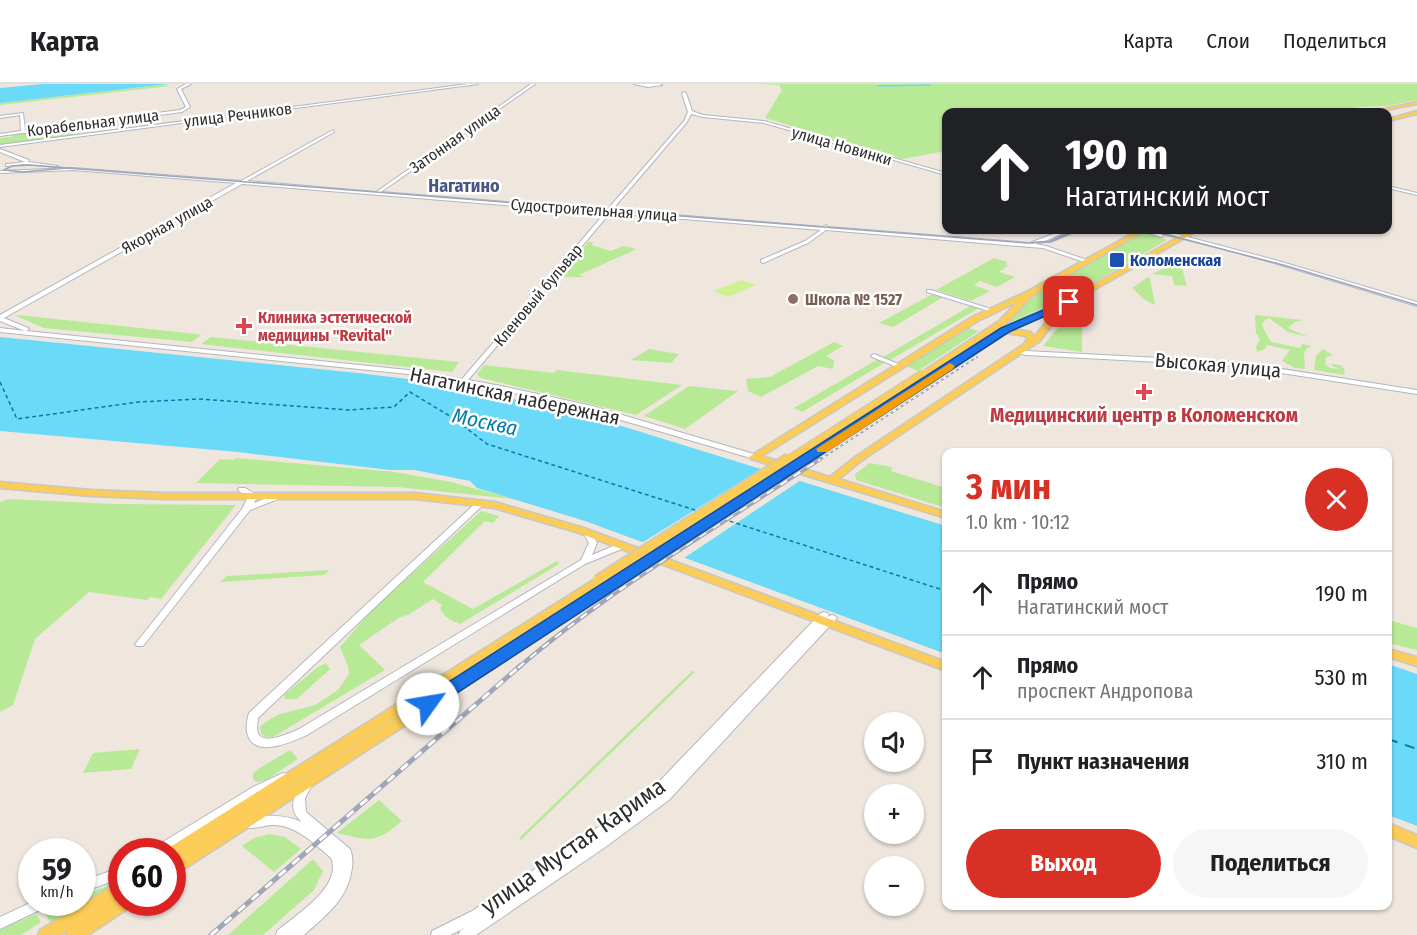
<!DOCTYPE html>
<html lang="ru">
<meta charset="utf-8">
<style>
:root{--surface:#fff;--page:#f6f6f6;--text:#202124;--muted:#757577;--line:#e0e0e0;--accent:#d93025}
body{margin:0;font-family:"Fira Sans Condensed",sans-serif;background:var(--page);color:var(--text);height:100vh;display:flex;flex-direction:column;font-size:22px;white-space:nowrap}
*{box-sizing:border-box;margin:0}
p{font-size:20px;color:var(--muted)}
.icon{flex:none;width:33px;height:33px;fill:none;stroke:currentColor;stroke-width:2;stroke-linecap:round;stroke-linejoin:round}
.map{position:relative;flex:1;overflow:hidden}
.side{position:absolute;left:942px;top:364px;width:450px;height:462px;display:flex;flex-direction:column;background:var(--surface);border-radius:12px;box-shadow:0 2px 4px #0004}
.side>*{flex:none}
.guide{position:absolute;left:942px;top:24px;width:450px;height:126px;border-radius:12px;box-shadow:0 2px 4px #0004;background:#202124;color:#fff;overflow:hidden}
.tools{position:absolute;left:864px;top:628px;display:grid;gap:12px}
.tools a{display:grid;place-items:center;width:60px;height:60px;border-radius:50%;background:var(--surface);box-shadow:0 2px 4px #0004;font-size:30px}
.speed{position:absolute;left:18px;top:754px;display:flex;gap:12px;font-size:30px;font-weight:700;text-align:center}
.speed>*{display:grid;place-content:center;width:78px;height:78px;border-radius:50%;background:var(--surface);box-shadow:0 2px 4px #0004;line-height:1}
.speed small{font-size:15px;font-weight:400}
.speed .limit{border:9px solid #d22;background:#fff;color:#111}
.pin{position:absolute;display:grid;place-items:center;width:51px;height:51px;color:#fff;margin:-26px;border-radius:12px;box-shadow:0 3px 9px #0006}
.me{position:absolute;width:66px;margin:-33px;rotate:58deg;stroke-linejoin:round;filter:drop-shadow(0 0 4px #0008)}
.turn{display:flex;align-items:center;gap:21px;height:126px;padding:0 24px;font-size:27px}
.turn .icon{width:78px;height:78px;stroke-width:2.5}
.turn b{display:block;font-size:42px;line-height:51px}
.round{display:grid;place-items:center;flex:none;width:63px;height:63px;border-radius:32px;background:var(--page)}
.overview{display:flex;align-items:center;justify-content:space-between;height:102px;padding:0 24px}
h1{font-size:36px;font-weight:700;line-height:45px;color:var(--accent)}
.button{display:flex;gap:12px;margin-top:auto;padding:12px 24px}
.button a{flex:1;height:69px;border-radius:36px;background:var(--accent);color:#fff;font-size:24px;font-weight:700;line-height:69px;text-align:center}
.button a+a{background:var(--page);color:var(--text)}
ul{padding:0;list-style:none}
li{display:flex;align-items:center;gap:18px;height:84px;padding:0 24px;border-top:2px solid var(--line)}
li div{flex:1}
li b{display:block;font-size:22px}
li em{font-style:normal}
header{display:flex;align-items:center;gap:36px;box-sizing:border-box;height:84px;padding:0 30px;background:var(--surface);border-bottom:2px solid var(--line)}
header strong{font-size:28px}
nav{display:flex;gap:33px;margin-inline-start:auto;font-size:21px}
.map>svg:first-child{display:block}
.green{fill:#b8e997}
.pitch{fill:#cef192}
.water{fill:#6bdaf8}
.pier{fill:#efe7de}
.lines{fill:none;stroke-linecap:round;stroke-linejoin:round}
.stream{stroke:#6bdaf8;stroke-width:1.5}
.ferry-far1{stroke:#037aaa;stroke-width:1.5;stroke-dasharray:4 3;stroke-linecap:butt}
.ferry{stroke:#037aaa;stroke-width:2;stroke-dasharray:10 8;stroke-linecap:butt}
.minor-casing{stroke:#b2b6c1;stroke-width:2}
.major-casing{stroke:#c8c8c8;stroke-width:3}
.minor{fill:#fff;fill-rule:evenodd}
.major{fill:#fbcc57;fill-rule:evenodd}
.tram{stroke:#a0a5b8;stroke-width:1.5}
.rail-far2-casing{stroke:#a0a5b8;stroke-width:2}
.rail-far1-casing{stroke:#a0a5b8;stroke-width:4.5}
.rail-casing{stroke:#a0a5b8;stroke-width:5}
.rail-far2{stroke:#fff;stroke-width:1.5;stroke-dasharray:3;stroke-linecap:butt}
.rail-far1{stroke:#fff;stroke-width:2;stroke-dasharray:8;stroke-linecap:butt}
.rail{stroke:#fff;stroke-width:3;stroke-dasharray:9;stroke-linecap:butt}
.major-bridge-far1-casing{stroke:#c8c8c8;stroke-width:10;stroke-linecap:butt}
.major-bridge-casing{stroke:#c8c8c8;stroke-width:14;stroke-linecap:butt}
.major-bridge-far1{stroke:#fbcc57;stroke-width:8}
.major-bridge{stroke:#fbcc57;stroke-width:11}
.route{fill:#1a73e8;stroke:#114b97;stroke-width:1.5}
.slow{fill:#f59e0b}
.transit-dot{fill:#1a4fb4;stroke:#fff;stroke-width:2}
.education-dot{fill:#8d6e63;stroke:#fff;stroke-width:2}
.health-dot{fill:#e0444e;stroke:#fff;stroke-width:2}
.labels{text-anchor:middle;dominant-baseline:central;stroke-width:5;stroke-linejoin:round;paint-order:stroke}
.far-street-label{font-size:16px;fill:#2d2d2d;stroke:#fff}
.far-transit-label{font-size:16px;font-weight:bold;fill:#164399;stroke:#fff;text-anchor:start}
.far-education-label{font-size:16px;font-weight:bold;fill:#785e54;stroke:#fff;text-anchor:start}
.far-health-label{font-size:16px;font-weight:bold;fill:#be3a42;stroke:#fff;text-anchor:start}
.far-neighbourhood-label{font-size:18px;font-weight:bold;fill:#495682;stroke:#fff}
.street-label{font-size:20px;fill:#2d2d2d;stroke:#fff}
.health-label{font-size:20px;font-weight:bold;fill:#be3a42;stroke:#fff}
.water-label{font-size:21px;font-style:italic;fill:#037aaa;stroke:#fff}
.near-street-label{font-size:24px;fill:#2d2d2d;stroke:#fff}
</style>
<header>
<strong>Карта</strong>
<nav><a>Карта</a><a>Слои</a><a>Поделиться</a></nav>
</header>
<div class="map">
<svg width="1417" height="851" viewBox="0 0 1417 851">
<rect width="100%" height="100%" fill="#efe7de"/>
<path class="green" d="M757,0h660v16l-31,6 -28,1 5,4 -5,1h-412v39l-44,8 -137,-41 17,-28 -3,-5z
M161,1l10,1 -171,19v-2z
M99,39l3,4 -27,3v5l-75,10v-7l12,-1 1,-3z
M1141,150h9l17,6 -86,50 -17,-1 -9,-5v-2z
M588,158h6l-3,3 20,6 12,-5 14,3 -58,26 5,2h-23z
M994,174l13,4 -1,3h3l-10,7 16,5 -18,10 -17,-6 -6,4 16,6 -19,10 -35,-11z
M1178,177h2l7,25 -13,-1 -2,-9 -20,-2z
M1148,193l2,1 5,27 -10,-5 -13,-12z
M1048,202l24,8 -72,34 34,-33z
M931,211l14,1 -52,31 -14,-4z
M972,221l7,3 -89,52 -7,-3z
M1070,229l12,4v35l-39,-6z
M18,231l178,19 5,1 -9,7 -148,-14 -28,-12z
M1255,231l47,5 -7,2 -7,6 21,9 -21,-5 -19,-14 -6,4 -1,4 9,16 29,6 2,-4 10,2 -5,2 -3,5 1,16 -10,-1 -13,-7 8,-11 -23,-5 -2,4 -8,3 -1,-5 4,-8 -4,-6z
M968,244l11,3 -61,40 -12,-5z
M211,253l248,25 -7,10 -251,-28z
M834,258l9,4 -17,10 8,4 -1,9 -15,-3 -57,31 -13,-6 -2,-12 24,-2z
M649,265l30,5 -8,9 -40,-3z
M1323,265l10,6 -7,2 -1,7 5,4 10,1 -8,-3 -1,-2 10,1 4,5 -1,5 -30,-5 2,-14z
M878,275l8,3 -84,50 -8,-4z
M484,281l70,8 3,-3 125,15 -46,30 -155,-37 -4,-4z
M689,302l49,5 -53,38 -41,-13z
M236,374l159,14 56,10 63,17 -117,-12 -201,-4 24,-24 13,1z
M870,379l22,4 -1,4 55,17v20l-90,-28 -1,-6z
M9,415l106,5 121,1 -75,94 -11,-2 -3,3 -58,-8 -54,47 -22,66 -13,7v-210z
M481,427l18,5 -6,7 -8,-2 -62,61 50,27 84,-48 2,3 -99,60c-9,-4 -16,-6 -20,-16l2,-3 -9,-6 -25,16 -8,2 -41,28 26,25 -112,67h-8l-4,-4 -1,-7 17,-11 38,-10 23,-15 11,-16 -1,-8 -8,-19 30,-35z
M329,486l-5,5 -104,7 7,-6z
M1388,536l29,8v22l-29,-7z
M326,579l4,6 -33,30h-12l-1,-4 34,-28z
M692,587l3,1 -174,168 -2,-2z
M140,665l-9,20 -48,4 10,-20z
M290,666l8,9 -32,21 -10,2 -3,-3v-5l5,-5z
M379,716l23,21c-27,23 -32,20 -65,12z
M269,750l16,3 16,12 -27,23 -32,-26 12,-8z
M313,775l10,12 -9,19 -51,45h-35z
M115,799l-60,37 -5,2 -7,-12 18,-7h21l1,-8z
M36,830l5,8 -20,13h-21v-5z"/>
<path class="pitch" d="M741,196l15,5 -28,12 -15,-6z"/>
<path class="water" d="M43,0h126l-169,19v-15z
M0,253l358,36 58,7 2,3 52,9 8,-1 108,24 360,111v128l-361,-133 -108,-33 -7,-7 -55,-11h-25l-152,-18 -238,-21z
M1388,580l29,10v152l-29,-11z"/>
<path class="pier" d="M766,382l38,12 -123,82 -41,-16z"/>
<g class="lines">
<path class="stream" d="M878,2l52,-1"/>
<path class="ferry-far1" d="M0,298l17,37 121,-17 61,-3 149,11 46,-3 16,-15 43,26 34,26 211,67
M723,435l223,72"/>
<path class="ferry" d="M1388,655l29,10"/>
<defs>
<path id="minor" d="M186,0h5l-10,5 9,18 -8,5 -182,24v-2l21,-3 -1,-16 -20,3v-2l23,-3 2,17 155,-20 6,-3 -9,-18z
M468,0h10l-478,63v-2z
M531,0h4l-154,108 226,18 77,-89 4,-9 -6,-19 2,-1 2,1 6,18 11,4 61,6 182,52v2l-182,-52 -61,-6 -12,-3 -4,8 -75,88 211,17 3,-2 2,2 202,16 16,3 44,15 -3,2 -44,-15 -13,-1 -204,-17 -18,13 -45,20 -2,-1v-2l44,-19 16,-11 -211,-17 -142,167 33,6 91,20 165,49 1,2 -1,2h-3l-167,-49 -86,-20 -93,-16 -408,-42v-4l25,3 -25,-10v-6l236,-132 -163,-13 -73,3v-2l73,-3 168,13 92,-51 1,2 -87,49 129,11zM242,100l363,29 -143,166 -54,-9 -382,-39 3,-2 -1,-1 -24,-10z
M634,0h26l2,1 -14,2z
M0,65l29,11 -1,2 30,4 -2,1 -32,-3 -18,2v-2h2l17,-2 -25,-10z
M1388,102l29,7v2l-29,-7z
M1064,146h6l-27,12 -8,2 -3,-2z
M1139,146h7l18,5 -3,2z
M1154,146h7l114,30 142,42v4l-146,-44z
M1049,196h4l2,5 15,5 16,-1 3,2c-13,5 -25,1 -38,-4l-3,-6z
M927,206h4l63,20 -5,1 -62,-19z
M1018,265l8,2 211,11 180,28v4l-180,-28 -211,-11 -10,-3 -1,-1z
M874,270l27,11 1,1 -3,2 -2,-1 -25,-10 -1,-1z
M239,404h6l10,6 1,5 -2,4 21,-8 4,2 -1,2 -28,11 -107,136h-6l-2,-2 2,-2 105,-133 6,-12 -10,-7z
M478,417h6l1,2 -227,215c0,4 -2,10 0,15 5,13 32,0 41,-4l282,-169 8,-17 -5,-9 1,-2h6l6,11 -5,12 26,-11 3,-1 4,3 -1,2 -39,16 -278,171c-16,7 -54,25 -60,-3 -1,-6 0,-13 2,-19z
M824,528l3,1 2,2 -2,2 5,-2 3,1 2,2 -168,182 -65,48 -128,87h-17l1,-4 7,-4 -17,8h-19l1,-4 40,-20 149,-99 32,-24 168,-175z
M283,689l4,1 2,3 -2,3 -26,13 -94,59h-16l2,-4 100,-61z
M307,694l4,2 2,3 -8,15 1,14 44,37c3,7 3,16 1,24 -5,28 -27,44 -47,62h-28l1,-4c18,-15 56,-39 56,-64 0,-3 -1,-6 -2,-9 -16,-14 -35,-33 -58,-33 -9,0 -19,5 -28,2l-2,-3 2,-3c20,-7 37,-7 57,1 -16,-13 -7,-27 1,-42z
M122,783v11l-40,14v-11z
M32,818v1h16l-2,4 -46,22v-12z"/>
<path id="major" d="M1417,18v2l-41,8h-7z
M1417,27v3l-29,7v-2z
M1139,146h7l-114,66 -27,29 -79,51h-6l-1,-2 80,-53 18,-19 -39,19 -216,135 68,21 25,-20 169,-113 3,-5 -2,-3 -19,-3 -71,47h-6v-4l73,-48 64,-28 125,-70h7l-1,1 -131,75 -26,35 -179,120 -22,18 107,33v6l-195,-59 -2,-2 223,-140 54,-25zM1056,226l-22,27 -3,-5 -18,-3z
M0,398l91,8 71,3h253l80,9 89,26 362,134v9l-370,-139 -82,-24 -79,-9h-253l-71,-3 -91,-8z
M598,493l6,4 -2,3 -361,234 363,-233h8l2,3 -2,3 -440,286v-16l4,-2 -4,1v-8h-7l2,-3z
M1388,565l29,8v9l-29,-9z
M1388,739l29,12v13l-29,-12z
M122,796v16l-2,1 2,-1v7h9l-2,5 -41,27h-22l2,-5 -8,5h-22l2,-5z"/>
</defs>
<use href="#minor" class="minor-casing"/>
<use href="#major" class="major-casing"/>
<use href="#minor" class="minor"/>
<use href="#major" class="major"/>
<path class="tram" d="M30,81l997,78 -960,-75 -44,4 -19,-2 8,-4z
M1148,146l139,36 130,39
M1027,159l23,-2 25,-11
M1027,159l24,-1 28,-12"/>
<defs>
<path id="rail-far2" d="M818,377l159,-104"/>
<path id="rail-far1" d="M518,584c93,-80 201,-142 302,-209"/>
<path id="rail" d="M211,851l309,-269"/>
</defs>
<use href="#rail-far2" class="rail-far2-casing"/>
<use href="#rail-far1" class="rail-far1-casing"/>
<use href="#rail" class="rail-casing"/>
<use href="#rail-far2" class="rail-far2"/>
<use href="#rail-far1" class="rail-far1"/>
<use href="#rail" class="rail"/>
<defs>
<path id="major-bridge-far1" d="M787,377l136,-87
M804,377l128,-83"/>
<path id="major-bridge" d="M598,497l191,-122
M608,504l198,-129"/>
</defs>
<use href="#major-bridge-far1" class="major-bridge-far1-casing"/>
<use href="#major-bridge" class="major-bridge-casing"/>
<use href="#major-bridge-far1" class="major-bridge-far1"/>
<use href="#major-bridge" class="major-bridge"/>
</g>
<path class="route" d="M1069,215l5,3 -1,2 -64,28 -575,376 -6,2 -6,-2 -2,-4 2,-5 579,-371z"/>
<path class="slow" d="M950,279l5,3 -2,3 -126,83h-9l-2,-3z"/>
<rect class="transit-dot" x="1109" y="168" width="16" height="16" rx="3"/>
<circle class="education-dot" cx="793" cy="215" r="6"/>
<g class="health-dot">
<path d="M241 233h6v6h6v6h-6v6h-6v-6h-6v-6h6z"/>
<path d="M1141 299h6v6h6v6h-6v6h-6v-6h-6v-6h6z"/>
</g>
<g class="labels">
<g class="far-street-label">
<text transform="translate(238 31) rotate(-7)">улица Речников</text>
<text transform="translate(93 39) rotate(-7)">Корабельная улица</text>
<text transform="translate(455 55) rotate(-35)">Затонная улица</text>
<text transform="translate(842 62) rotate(16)">улица Новинки</text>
<text transform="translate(594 126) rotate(4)">Судостроительная улица</text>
<text transform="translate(167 141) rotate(-29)">Якорная улица</text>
<text transform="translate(538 211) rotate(-50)">Кленовый бульвар</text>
</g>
<g class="far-transit-label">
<text x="1130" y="176">Коломенская</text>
</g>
<g class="far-education-label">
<text x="805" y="215">Школа № 1527</text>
</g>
<g class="far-health-label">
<text x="258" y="233">Клиника эстетической<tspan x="258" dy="18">медицины "Revital"</tspan></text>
</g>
<g class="far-neighbourhood-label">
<text x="464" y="102">Нагатино</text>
</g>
<g class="street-label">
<text transform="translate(1218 281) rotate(5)">Высокая улица</text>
<text transform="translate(515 312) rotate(12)">Нагатинская набережная</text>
</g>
<g class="health-label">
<text x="1144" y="331">Медицинский центр в Коломенском</text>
</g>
<g class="water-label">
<text transform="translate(485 338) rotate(12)">Москва</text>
</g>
<g class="near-street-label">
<text transform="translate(573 762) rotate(-35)">улица Мустая Карима</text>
</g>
</g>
</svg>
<div class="tools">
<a><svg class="icon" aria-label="sound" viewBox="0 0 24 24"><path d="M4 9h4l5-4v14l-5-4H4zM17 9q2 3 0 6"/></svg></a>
<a>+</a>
<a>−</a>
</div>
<div class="speed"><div>59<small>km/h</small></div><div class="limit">60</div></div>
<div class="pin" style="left:1069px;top:218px;background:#d93025"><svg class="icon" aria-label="arrive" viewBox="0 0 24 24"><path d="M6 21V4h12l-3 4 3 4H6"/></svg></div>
<svg class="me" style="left:428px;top:620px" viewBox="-20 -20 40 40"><circle r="19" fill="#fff"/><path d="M0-13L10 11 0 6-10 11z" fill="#1a73e8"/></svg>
<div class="guide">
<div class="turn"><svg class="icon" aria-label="ahead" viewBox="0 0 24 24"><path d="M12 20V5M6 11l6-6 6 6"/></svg><div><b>190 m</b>Нагатинский мост</div></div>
</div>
<section class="side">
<div class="overview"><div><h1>3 мин</h1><p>1.0 km · 10:12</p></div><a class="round" style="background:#d93025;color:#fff"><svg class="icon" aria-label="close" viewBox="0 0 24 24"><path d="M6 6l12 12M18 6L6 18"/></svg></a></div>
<ul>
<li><svg class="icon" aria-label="ahead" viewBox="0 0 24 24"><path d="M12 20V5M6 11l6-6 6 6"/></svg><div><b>Прямо</b><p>Нагатинский мост</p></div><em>190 m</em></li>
<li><svg class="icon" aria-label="ahead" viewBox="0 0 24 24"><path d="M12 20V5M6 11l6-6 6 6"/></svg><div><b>Прямо</b><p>проспект Андропова</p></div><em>530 m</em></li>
<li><svg class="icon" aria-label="arrive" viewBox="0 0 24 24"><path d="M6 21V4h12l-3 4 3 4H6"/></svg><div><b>Пункт назначения</b></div><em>310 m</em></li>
</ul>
<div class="button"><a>Выход</a><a>Поделиться</a></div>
</section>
</div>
